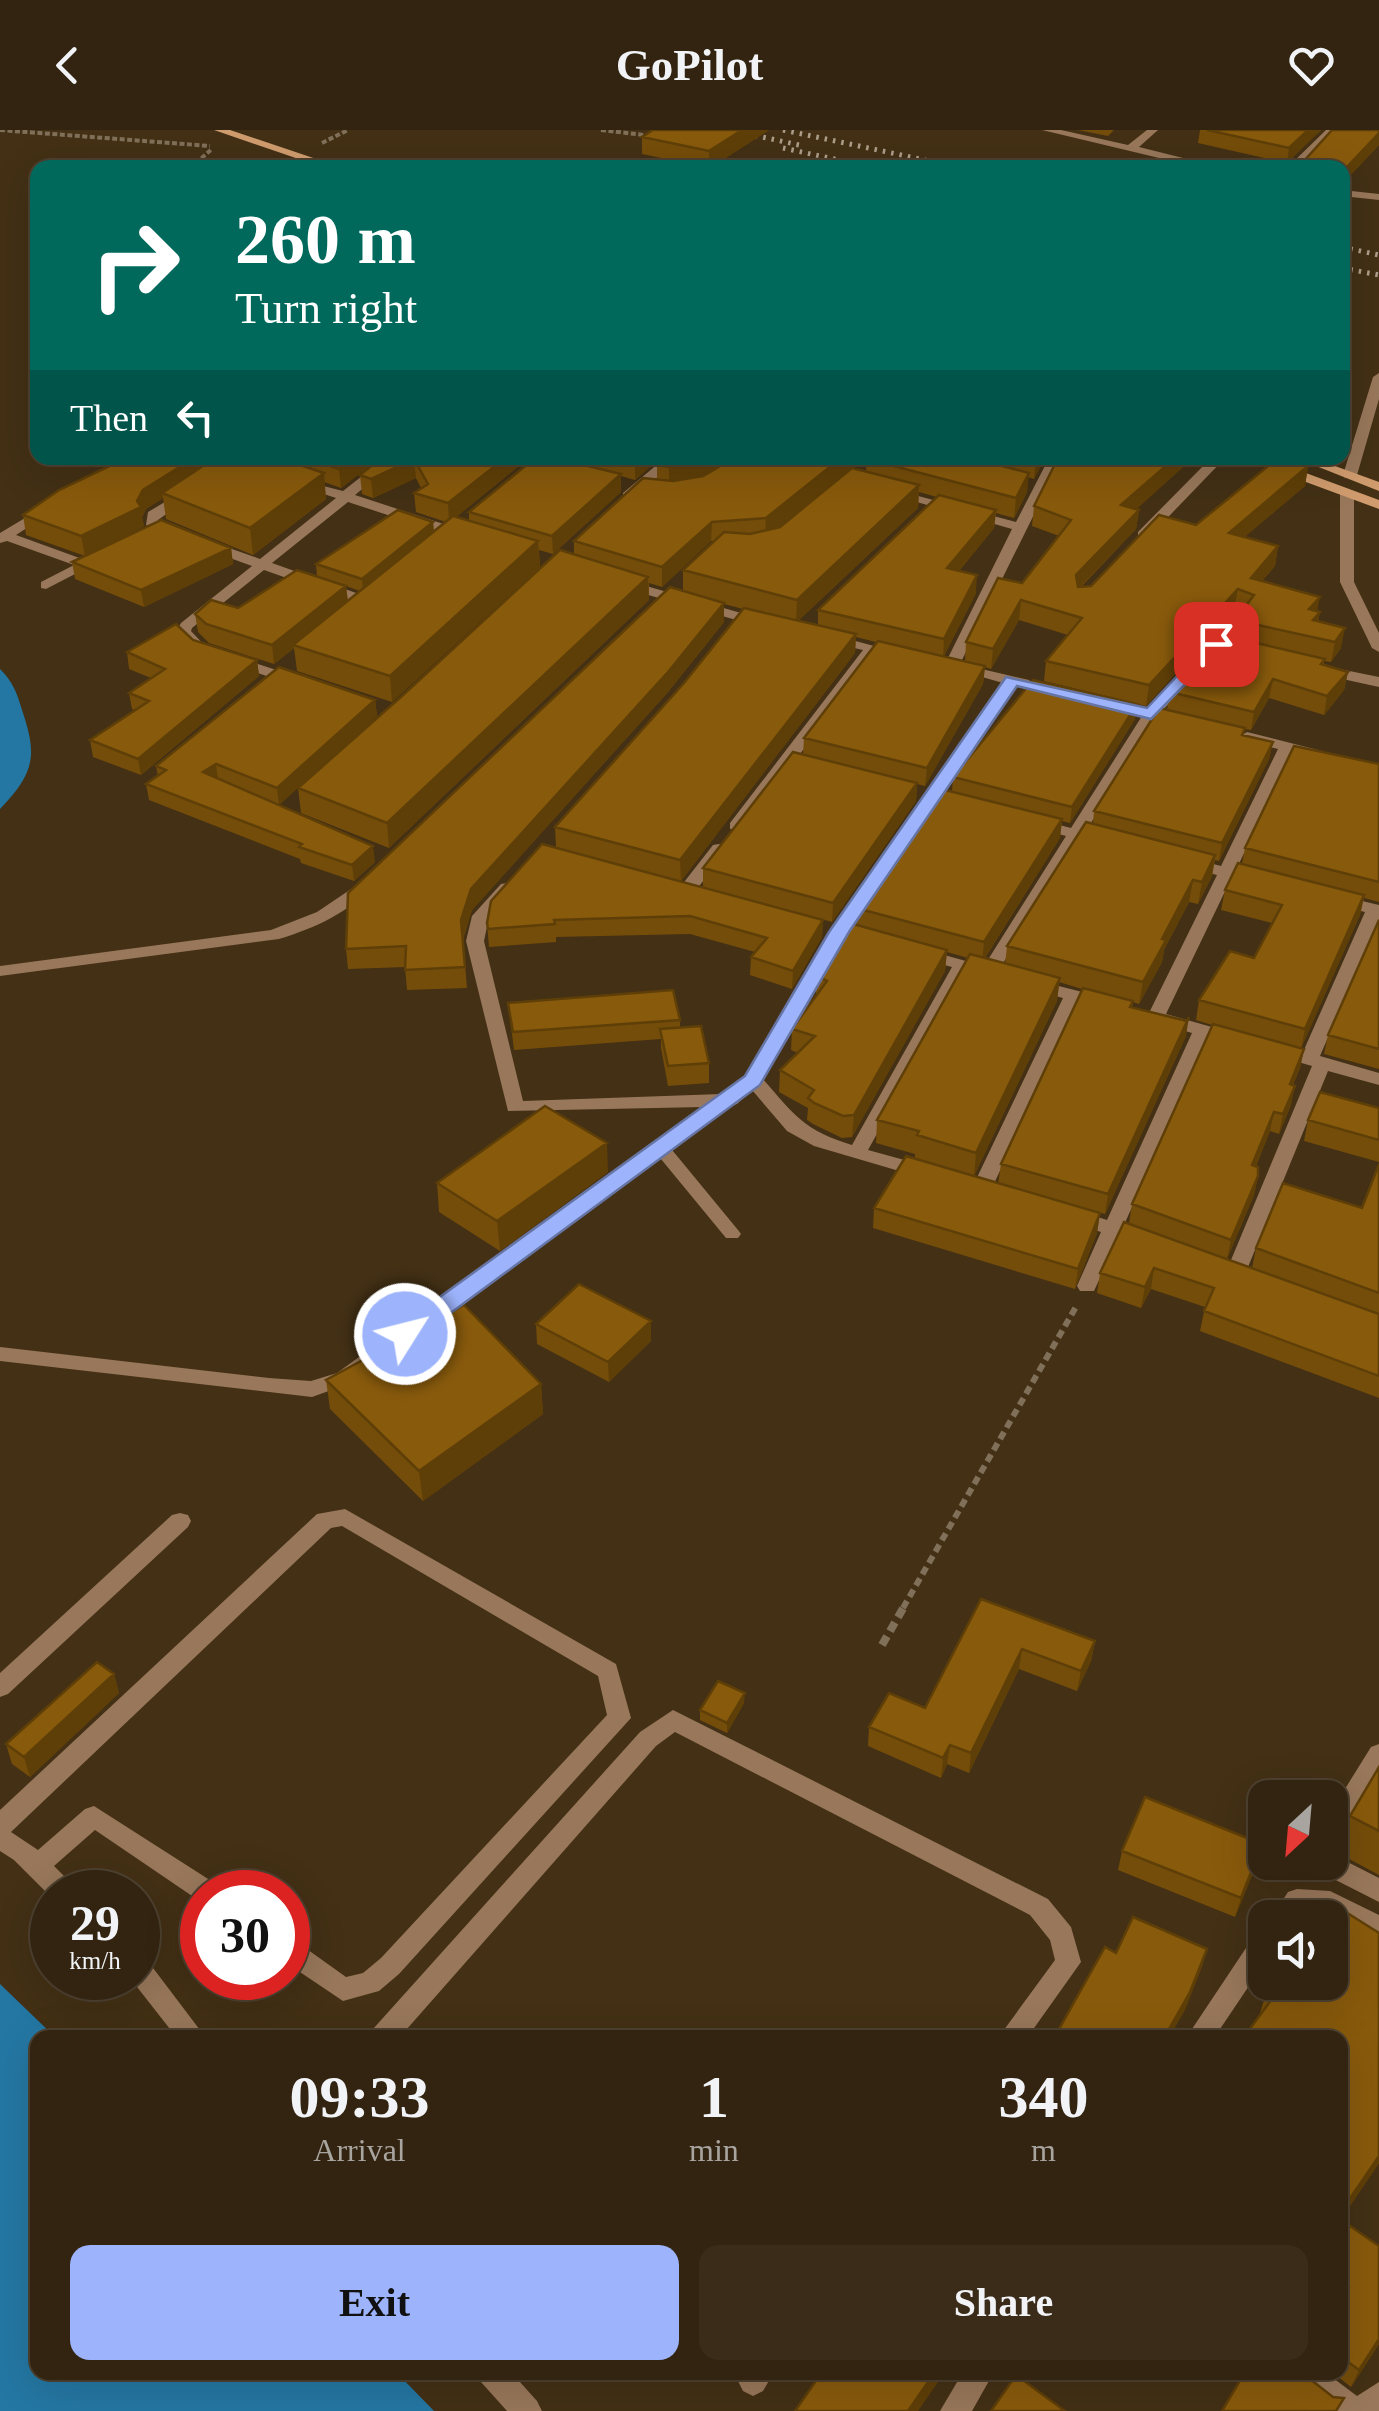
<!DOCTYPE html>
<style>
:root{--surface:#322410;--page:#3a2c19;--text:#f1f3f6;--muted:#a8a49f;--line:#4d4130;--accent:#9db4fd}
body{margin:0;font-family:"Times New Roman",serif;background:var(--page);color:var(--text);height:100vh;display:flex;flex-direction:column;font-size:38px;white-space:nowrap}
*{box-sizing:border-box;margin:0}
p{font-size:32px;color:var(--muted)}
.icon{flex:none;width:55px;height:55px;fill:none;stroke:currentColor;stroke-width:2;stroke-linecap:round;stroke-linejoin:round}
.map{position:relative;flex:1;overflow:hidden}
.panel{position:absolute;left:30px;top:1900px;width:1318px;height:350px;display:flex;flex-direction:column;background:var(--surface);border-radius:20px;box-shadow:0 10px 40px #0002,0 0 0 2px var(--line)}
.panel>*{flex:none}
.hud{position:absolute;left:30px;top:30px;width:1320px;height:305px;border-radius:20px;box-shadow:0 10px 40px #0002,0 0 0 2px var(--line);background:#00695c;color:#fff;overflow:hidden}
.needle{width:65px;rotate:206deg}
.tools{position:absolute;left:1248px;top:1650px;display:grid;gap:20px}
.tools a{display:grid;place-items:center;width:100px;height:100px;border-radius:20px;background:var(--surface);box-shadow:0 10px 40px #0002,0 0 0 2px var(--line);font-size:50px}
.speed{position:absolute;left:30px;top:1740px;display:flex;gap:20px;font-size:50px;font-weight:700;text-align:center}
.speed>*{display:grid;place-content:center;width:130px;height:130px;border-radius:50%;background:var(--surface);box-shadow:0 10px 40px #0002,0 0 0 2px var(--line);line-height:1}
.speed small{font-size:25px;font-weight:400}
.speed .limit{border:15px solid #d22;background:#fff;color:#111}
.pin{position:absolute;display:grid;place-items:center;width:85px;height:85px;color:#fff;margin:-42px;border-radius:20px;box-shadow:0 5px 15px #0006}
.me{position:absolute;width:110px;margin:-55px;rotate:54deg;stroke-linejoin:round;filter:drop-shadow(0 0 8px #0008)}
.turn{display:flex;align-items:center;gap:35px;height:210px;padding:0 40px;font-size:45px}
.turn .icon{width:130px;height:130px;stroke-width:2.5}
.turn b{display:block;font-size:70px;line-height:85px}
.then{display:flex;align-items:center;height:95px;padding:0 40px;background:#0003;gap:20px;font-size:38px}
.eta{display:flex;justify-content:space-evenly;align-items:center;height:170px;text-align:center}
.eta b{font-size:60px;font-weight:800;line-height:70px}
.button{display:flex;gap:20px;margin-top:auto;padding:20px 40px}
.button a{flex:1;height:115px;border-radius:20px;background:var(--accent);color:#111;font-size:40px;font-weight:800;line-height:115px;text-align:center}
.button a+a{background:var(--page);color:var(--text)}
header{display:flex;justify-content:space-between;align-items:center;height:130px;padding:0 40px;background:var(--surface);font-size:45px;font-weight:800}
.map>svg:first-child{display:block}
.water{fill:#2477a3}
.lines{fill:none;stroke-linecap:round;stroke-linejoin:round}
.path-far2{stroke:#817059;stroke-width:4;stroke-dasharray:5 2.5;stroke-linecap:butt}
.path-far1{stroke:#817059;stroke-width:6;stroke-dasharray:8 5;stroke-linecap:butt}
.path{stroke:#817059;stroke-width:8;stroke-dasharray:10 6;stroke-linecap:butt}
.service{fill:#98775a;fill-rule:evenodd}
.minor{fill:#98775a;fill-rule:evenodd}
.tertiary{fill:#98775a;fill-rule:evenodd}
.secondary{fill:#d09c6e;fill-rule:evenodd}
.rail{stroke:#ad9e8a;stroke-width:5;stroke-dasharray:2.5 6;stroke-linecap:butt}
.wall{fill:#754d0a;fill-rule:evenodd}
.shaded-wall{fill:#5f3f08}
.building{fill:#885a0c;stroke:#5f3f08;stroke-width:2.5}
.route{fill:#9db4fd;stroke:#6675a4;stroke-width:2.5}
</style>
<header><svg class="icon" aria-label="back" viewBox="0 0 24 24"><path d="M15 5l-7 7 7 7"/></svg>GoPilot<svg class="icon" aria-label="heart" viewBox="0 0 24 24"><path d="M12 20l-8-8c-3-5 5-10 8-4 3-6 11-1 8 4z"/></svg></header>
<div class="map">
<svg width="1379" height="2281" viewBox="0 0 1379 2281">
<rect width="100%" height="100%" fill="#433015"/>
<path class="water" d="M0,539c13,13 17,24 22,41 16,47 12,63 -22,99z
M0,1854l55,53 -17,1v334l359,1 37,38h-434z"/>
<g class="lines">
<path class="path-far2" d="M0,0l210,16
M601,0l43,5
M322,13l26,-13
M190,38l22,-19"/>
<path class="path-far1" d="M903,1478l174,-303"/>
<path class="path" d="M882,1515l23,-40"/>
<path class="service" d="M662,1014l6,1 70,85 3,4 -3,4h-12l-70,-85 -2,-4z"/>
<path class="minor" d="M1042,0h19l67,15 19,-15h11l-19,17 84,21h-22z
M1326,0h11l-38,38h-12z
M1342,60l37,4v6l-37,-4z
M385,328h15l-45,37 113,37v6h-10l-110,-36 -76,61 101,36v6h-10l-99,-35 -72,58 -1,3 17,18 -2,3h-10l-18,-17 -2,-3 5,-9 71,-57 -47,-17v-6h10l45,16 76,-61 -40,-13v-6l47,12z
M511,328h22l31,9 -7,4z
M665,328h14l-46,41h-10v-6z
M1049,328h13l-102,206 69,16 3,3 -8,5 -8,-2 -168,246 -85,147c31,36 42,52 89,66l100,-178 -39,-10 -3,-4 3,-4 6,-1 65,18 82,-130 -35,-9 -2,-3 8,-5 34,9 71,-112 -36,-9v-6l42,8 35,-37h10v6l-32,34 26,9 -8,5 -24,-6 -69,111 23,9 -8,5 -21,-5 -85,136 -7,1 -21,-5 -99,178 62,17 3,5 -3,5 -7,1 -109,-32 -27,-15 -35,-41 -15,14 -7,2 -379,277 -39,14 -312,-36v-14l269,31 42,3 26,-8 367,-266 -196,4 -42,-170 6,-25 29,-32 6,-1 8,5 -26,29 -5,24 39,160 198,-7 25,-18 84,-144 173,-249 -59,-17 68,-137 -127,-36 7,-4 124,33z
M1211,328h14l-77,80h-10v-6z
M185,360l7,4 -2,3 -32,23 25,11v6h-10l-27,-12 2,-13z
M45,376l5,1v6l-34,22 69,25 12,-5 7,4 -58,30 -5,-1v-6l33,-17 -67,-24 -7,2v-10z
M625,450l141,40 2,3 -7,4 -141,-40 -2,-3z
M1240,482l7,4 -2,3 -33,38h-10v-6l33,-38z
M833,505l71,19 -7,4 -21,-5 -79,105 19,5v6l-25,-3 -49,63h-12v-6l133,-173 -35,-8v-6z
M233,526l68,22 3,3 -8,5 -68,-23 -2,-3z
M1320,535l59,12v10l-64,-14 -3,-3z
M1247,602l75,19 2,3 -8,5 -24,-6 -56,117 26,6 2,4 -8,5 -25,-6 -65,135 74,21 3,4 -9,6 -26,-8 -84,188 26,8 3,5 -3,5 -7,2 -24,-8 -25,54h-14l-3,-5 24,-54 -32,-10 -3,-5 10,-7 31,10 85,-187 -42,-12 -3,-4 70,-142 -36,-9 -2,-4 8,-5 34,9 57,-117 -37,-9 -2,-3z
M719,714l6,1v8l-32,41h-12v-8l32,-41z
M366,749l8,5c-25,29 -59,44 -95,55l-279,37v-10l271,-36 46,-18z
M1337,765l42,10v14l-59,137 59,17v12l-51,-14 -82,201 -10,7 -10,-7 86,-206 -42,-12 -3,-4 9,-6 27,8 62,-140 -34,-8v-8z
M1035,850l75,19 3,4 -9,5 -25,-6 -88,188 -10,6 -10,-6 92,-192 -34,-9 -3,-4z
M345,1379l271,155 15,54 -232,256 -20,17 -36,10 -55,-37v-25l9,3 49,35 17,-4 18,-15 226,-243 -9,-39 -256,-150 -11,2 -320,304 27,18 47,-41 9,-3 122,78 3,8h-17v9l-4,-1 -103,-70 -41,36 18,18 3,8h-23v6l-38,-38 -14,-9v-41l317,-296z
M180,1383l8,2 3,6 -3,6 -180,167 -8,3v-24l172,-158z
M673,1580l375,189 23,28 10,35 -54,76h-29l57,-78 -5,-20 -20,-25 -355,-183 -19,14 -257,292h-30l4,-9 267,-297z
M1379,1614v31l-40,67 -9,4v-33l41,-66z
M1330,1723l49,25v24l-63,-32 -3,-8h17z
M138,1826l9,4 59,78h-29l-47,-60h8z
M477,2242h34l26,29 5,10h-35l-26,-29z
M742,2242h32l-11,19 -10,5 -10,-5 -5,-10z
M1287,2242h38l32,24 22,-14v29h-51l-37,-29z"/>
<path class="tertiary" d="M1379,243v26l-22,76 -12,3 -2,-3 30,-98z
M1347,359l7,4v89l25,51v19l-7,-4 -32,-66v-89z
M1297,1759l33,2 49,24v24l-48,-25 -27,-4 -6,8h-27l17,-26z
M1265,1800v32l-51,76h-28l70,-105z
M963,2242h31l-22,39h-32z"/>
<path class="secondary" d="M214,0h16l113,38h-18z
M1248,328h17l114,42v9l-130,-48z
M1296,328h17l66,24v9z"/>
<path class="rail" d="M730,0l69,15
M783,0l180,38
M783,18l93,20
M1342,117l37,8
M1342,138l37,7"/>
</g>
<path class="wall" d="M653,0h116l-59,38 -68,-14v-17z
M1078,0h36l-6,6z
M1200,0h121l-34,33 -89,-20z
M1379,0v15l-37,39v-16h-39l1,-7z
M110,328h270l-39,30 -17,-6 2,17 -73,56 -87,-36 -3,-21 -17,11 -4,8 2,9 -59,30 -59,-21 -3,-20 86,-48 -1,-8z
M381,328h138l1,7 -64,52 13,4v-9l118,-46 -27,-8h100l-25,22 -14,-4v16l-68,62 -14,-4 1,17 -148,135 -95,-31 -3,-23 -20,16 -65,-21 -11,-11 -3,-18 43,-6 79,-32 -1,-12 117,-42 1,9 12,-9 -30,-10 -2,-19 7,-5 -5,-10 -43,20 -11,-4 -2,-19zM346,456l14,5 -12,10z
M734,328h130l-87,70 89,-57 1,-12 1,-1h177l-11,21 -6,-2 -1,15 -13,26 -18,-5 -2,15 -35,43 17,22 -32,63 21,5 1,-19 56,-59 37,-47 -27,-10 2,-20 24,-48h135l-57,51 3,1 -3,19 -55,58 10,-1 105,-61 112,-59 -3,20 -61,51 34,9 -3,20 -13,15 58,31 -2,9 23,27 -10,14 -7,-1v4l24,7 -4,18 -20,25 -55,-17 -18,32 -6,-1 -1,6 29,7 -4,17 -50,102 -4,-1 -3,16 -14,28 -9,-2 -25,48 -2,12 -23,42 -6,-2 -1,6 54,28 -81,178 -100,-28 95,27 -3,20 -22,56 -202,-61 1,-20 41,-49v-5l-39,-11 1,-23 91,-162 -21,-6 -2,19 -93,166 -10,1 -29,-14 -6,-4 1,-12 -29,-16 1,-22 18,-17 -7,-3 1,-21 24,-33v-21l39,-50 1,-17 96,-117 1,-14 174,-76 -83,-20 2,-20 22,-26 -49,-15 -28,49 -6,-2 -2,17 -58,102 -8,-2 -1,17 -84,121 -129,-35v-19l100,-113 1,-17 72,-96 -20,-5 -1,16 -174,228 -125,-34 -1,-20 129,-144 59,-74 -19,-5v18l-56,70 -196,218 -9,29 4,49 -60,2 -2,-23 -57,2 -2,-20 337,-358v-21l31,-29h-3l-49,46 -13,-4v17l-260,248 -88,-35 -3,-25 276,-234v-13l83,-62v-14zM919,362l18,5 -119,113v15l-19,-5 119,-112zM1234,479l7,3 -6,8 -3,17 -62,55 -3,18 -73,101 -1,13 -86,122 -2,18 -20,-6 75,-120 2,-17 8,2 65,-104 2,-15 9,2zM1059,852l23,7 -81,175 -3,20 -24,-8 83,-175z
M231,418l2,16 -89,43 -69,-28 -3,-17z
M193,510l64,20 2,16 -118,99 -48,-18 -3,-17 45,-30 -3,-1 -3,-16 22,-15 -22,-9 -2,-17z
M375,570l2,16 -98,89 96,57 -21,19 -53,-18 -1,-4 -151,-59 -3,-16 12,-8 -2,-10z
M1379,634v138l-15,-4 -4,17 -59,133 3,1 -4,19 -7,17 -2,20 -12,29 -9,-3 -14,35 2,10 -4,19 -27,64 25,9 4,-20 106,-40 17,-44v234l-179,-67 5,-24 -54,-18 -10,19 -44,-15 3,-20 29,-50 3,-19 80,-179 -16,-5 3,-20 55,-42 18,-35 -51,-13 4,-20 17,-26 3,-16z
M491,771l332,19 -1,17 -30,52 -42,-14 1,-18 4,-5 -65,-18 -134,3v5l-67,5 -2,-24z
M1379,790v149l-55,-15 4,-19z
M508,873l172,17v7l29,36v20l-41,3 -7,-38v-9l-147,11z
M1379,978v54l-75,-21 4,-21z
M608,1042l-108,79 -61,-39 -2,-29z
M651,1191v20l-42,41 -72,-38 -1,-20z
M326,1250l215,4 2,30 -120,87 -93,-92z
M981,1469l114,42 -4,20 -14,30 -58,-22 -50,104 -22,-9 -6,14 -73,-32 1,-19 56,-19z
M114,1544l5,19 -89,84 -18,-13 -6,-20z
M744,1573l-17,30 -27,-13v-10z
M1379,1637v108l-41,-22 12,-37z
M1262,1714l-5,19 -22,54 -117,-47 4,-19z
M1379,1803v230l-38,56 38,125 -28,43 -19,-15h8v-334l-80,-25 6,-19z"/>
<path class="shaded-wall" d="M742,0h27l-60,38v-17z
M1308,0h13l-34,33 2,-15z
M1379,3v12l-37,39 3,-15z
M194,328h33l-65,35 1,5 -17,11 -4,8 2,9 -59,30 -4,-20 56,-35 6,-11z
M353,328h27l-39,30 -2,-19z
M505,328h14l1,7 -71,58 -1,-20z
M638,328h22l-25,22v-19z
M702,328h31l-39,23 -25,5v-19z
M841,328h23l-99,80 1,-20z
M1037,328h8l-11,21 2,-20z
M1175,328h18l-74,67 2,-20z
M414,329l2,19 -43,20 -2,-19z
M1308,336l-3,20 -79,67 3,-20z
M324,343l2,26 -73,56 -3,-27z
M1029,343l-2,19 -13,26 2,-20z
M621,344v18l-68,62 -1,-18z
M919,355l-1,23 -122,115 1,-23z
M996,380l-2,18 -48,58 1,-18z
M1139,380l-3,19 -63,65 3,-19z
M433,392l1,12 -71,58 -1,-13z
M712,392l-1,19 -49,46v-20z
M538,411l2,26 -148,135 -2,-26z
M1278,416l-3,20 -24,28v-16z
M231,418l2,16 -89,43 -3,-17z
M977,445l-1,18 -33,65 1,-19z
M648,447l1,23 -260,248 -2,-25z
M346,456l2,18 -55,41 1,3 -20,16 -2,-19z
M1238,459l-4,20 -88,97 3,-21z
M1320,467l-4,20 4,-5 -4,20 -7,-23z
M1021,470l-2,20 -28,49 2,-20z
M724,473v19l-56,70 -196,218 -10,30 -1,-20 10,-31z
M1345,498l-4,20 -10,14 4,-20z
M856,504l-1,19 -174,228 -1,-21z
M257,530l2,16 -118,99 -3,-16z
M985,536l-2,18 -58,102 2,-18z
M1348,542l-4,18 -20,25 3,-19z
M1273,549l-4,19 -18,32 3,-18z
M375,570l2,16 -98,89 -2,-17z
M1137,574l-2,15 -65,104 2,-16z
M1273,612l-4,17 -50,102 3,-18z
M216,634l2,16 -15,-8z
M917,653l-1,18 -84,121 1,-19z
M1062,689l-2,19 -78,124 2,-20z
M373,716l2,16 -21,19 -2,-16z
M1215,725l-3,21 -14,28 4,-22z
M1193,750l-4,22 -25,48 -2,12 -23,42 4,-22 19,-43z
M1364,765l-4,20 -59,134 4,-20z
M823,790l-1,17 -30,52 1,-18z
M947,820l-2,21 -93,166 2,-22z
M1060,848l-3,23 -83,175 2,-23z
M1189,887l-3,19 -81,178 3,-20z
M1304,919l-4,19 -15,35 5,-19z
M1295,956l-4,19 -12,29 4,-20z
M1274,982l-4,19 -22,53 4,-19z
M607,1013l1,29 -108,79 -3,-30z
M1258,1046l-4,19 -27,64 4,-19z
M1100,1083l-3,20 -22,56 3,-20z
M1154,1138l-3,21 -10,19 4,-21z
M651,1191v20l-42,41 -1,-20z
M541,1254l2,30 -120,87 -4,-30z
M1095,1511l-4,20 -14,30 4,-20z
M1022,1519l-3,20 -50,104 2,-20z
M114,1544l5,19 -89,84 -6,-20z
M745,1563l-1,10 -17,30v-10z
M950,1615l-3,19 -6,14 2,-20z
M1262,1714l-5,19 -22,54 6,-19z
M1207,1819l-5,18 -17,43 -16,28h-5z
M1379,2026v7l-39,58v-8z
M1379,2209v5l-28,43 8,-17z
M935,2242h10l-27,39h-10z"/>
<path class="building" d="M653,0h89l-33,21 -67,-14z
M1207,0h101l-19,18z
M1332,0h47v3l-34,36 -41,-8z
M110,328h84l-51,32 -6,11 4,6 -60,29 -58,-21 36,-25 59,-28 -10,-3z
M215,328h64l45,15 -74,55 -88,-35z
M308,328h45l-14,11z
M381,328h124l-57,45 -34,-10 14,-9 -14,-25 -43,20 -11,-4z
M535,328h20l66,16 -69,62 -83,-24z
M664,328h38l-8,4 -25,5 -12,-2z
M734,328h107l-75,60 -54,4 -50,45 -88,-26 69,-63 30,3 30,-5z
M868,328h104l57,15 -13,25 -149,-39z
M1058,328h117l-54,47 18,5 -63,65 2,12 13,-1 68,-71 37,10 82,-67h6l24,8 -79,67 49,13 -27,32 69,19 -11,12 11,3 -7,8 32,8 -10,14 -100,-22 19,-25 -16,-6 -89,96 -103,-24 36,-43 -61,-18 -28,49 -27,-7 32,-64 24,5 49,-63 -37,-14z
M852,338l67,17 -122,115 -114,-30 41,-38 26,2 30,-7z
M939,365l57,15 -49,58 30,7 -33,64 -126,-29z
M398,380l35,12 -71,57 -46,-15z
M453,386l85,25 -148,135 -97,-31z
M161,390l70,28 -90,42 -69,-28z
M560,420l88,27 -261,246 -89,-35 104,-92z
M297,440l49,16 -74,59 -66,-21 -11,-10 16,-14 27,8z
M670,457l54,16 -56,69 -197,217 -10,31 4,47 -60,3 1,-24 -60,3 2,-56z
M744,478l112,26 -176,226 -125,-33 129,-144z
M176,494l17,16 64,20 -119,99 -48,-19 59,-39 -20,-8 36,-24 -38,-17z
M1222,505l103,24 -4,5 27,8 -21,24 -54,-17 -19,33 -84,-20z
M878,511l107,25 -58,102 -123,-30z
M279,537l96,33 -98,88 -61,-24 -13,8 170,74 -21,19 -53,-18 3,-3 -156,-60 20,-14 -10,-4z
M1033,550l104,24 -65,103 -119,-30z
M1159,578l86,20 -3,7 31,7 -51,101 -128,-32z
M1294,616l85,18v118l-134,-34z
M793,622l124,31 -84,120 -130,-35z
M941,659l121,30 -78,123 -128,-34z
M1086,692l129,33 -13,27 -9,-2 -31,59 4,1 -23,42 -136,-36z
M542,714l281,76 -30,51 -42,-14 16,-19 -77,-22 -136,4 1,4 -67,5 -1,-6 4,-22z
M1238,733l126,32 -59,134 -106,-29 31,-49 24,7 28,-53 -57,-15z
M1379,790v129l-51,-14z
M846,792l101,28 -93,165 -11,1 -29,-13 -6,-5 6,-8 -34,-20 35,-34 -23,-7 35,-48 -11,-6z
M970,824l90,24 -84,175 -59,-18 2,-4 -42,-11z
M1083,858l50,13 -3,6 57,14 2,-4 -81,177 -107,-30z
M673,860l7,30 -167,12 -5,-29z
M1213,894l91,25 -14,35 5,2 -12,28 -9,-2 -22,53 6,2v9l-27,64 -99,-36z
M701,896l8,37 -41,3 -8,-37z
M1320,962l59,16v32l-71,-20z
M545,976l62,37 -110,78 -60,-38z
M906,1026l194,57 -22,56 -204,-61z
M1379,1034v129l-123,-45 27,-65 79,25z
M1124,1092l255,92v62l-175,-65 10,-23 -60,-20 -9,19 -45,-14z
M579,1154l72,37 -43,41 -72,-38z
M464,1175l77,79 -122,87 -93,-91z
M981,1469l114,42 -14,30 -59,-22 -51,104 -21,-8 -7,13 -74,-31 20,-34 36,15z
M97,1532l17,12 -90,83 -18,-13z
M718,1551l27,12 -18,30 -27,-13z
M1379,1637v64l-29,-15z
M1145,1667l117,47 -21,54 -119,-47z
M1333,1774l46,29v223l-39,57v-175h-97l29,-39 -6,-5 8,-12h56v-64h-8z
M1133,1787l74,32 -17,43 -26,46h-110l51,-91 11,6z
M1340,2089l39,27v93l-20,31 -19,-14v-56l9,-12 -9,-7z
M822,2242h113l-27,39h-113z
M1245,2242h56l32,25 11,1 -8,13h-114z
M1016,2245l49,36h-74z"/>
<path class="route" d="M1210,511l15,3 -74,75 -134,-33 -168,246 -89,153 -346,255h-17v-12l348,-252 84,-144 177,-255 141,31z"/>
</svg>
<div class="tools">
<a><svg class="needle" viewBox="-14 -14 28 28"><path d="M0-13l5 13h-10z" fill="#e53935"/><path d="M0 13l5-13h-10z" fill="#a8a49f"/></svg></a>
<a><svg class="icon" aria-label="sound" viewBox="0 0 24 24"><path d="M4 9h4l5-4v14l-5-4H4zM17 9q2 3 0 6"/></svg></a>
</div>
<div class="speed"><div>29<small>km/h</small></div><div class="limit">30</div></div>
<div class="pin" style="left:1216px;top:514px;background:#d93025"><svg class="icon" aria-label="arrive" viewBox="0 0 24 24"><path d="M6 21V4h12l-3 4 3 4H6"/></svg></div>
<svg class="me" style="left:405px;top:1204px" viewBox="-20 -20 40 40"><circle r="17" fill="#9db4fd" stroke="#fff" stroke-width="3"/><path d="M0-11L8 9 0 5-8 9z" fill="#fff"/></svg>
<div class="hud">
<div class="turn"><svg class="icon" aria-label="right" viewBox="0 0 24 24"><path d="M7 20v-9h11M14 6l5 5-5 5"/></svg><div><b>260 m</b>Turn right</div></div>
<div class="then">Then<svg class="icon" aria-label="left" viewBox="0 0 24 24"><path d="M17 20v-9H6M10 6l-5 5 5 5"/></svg></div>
</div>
<section class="panel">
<div class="eta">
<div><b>09:33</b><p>Arrival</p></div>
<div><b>1</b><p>min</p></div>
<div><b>340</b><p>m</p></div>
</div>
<div class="button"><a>Exit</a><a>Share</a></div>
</section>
</div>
